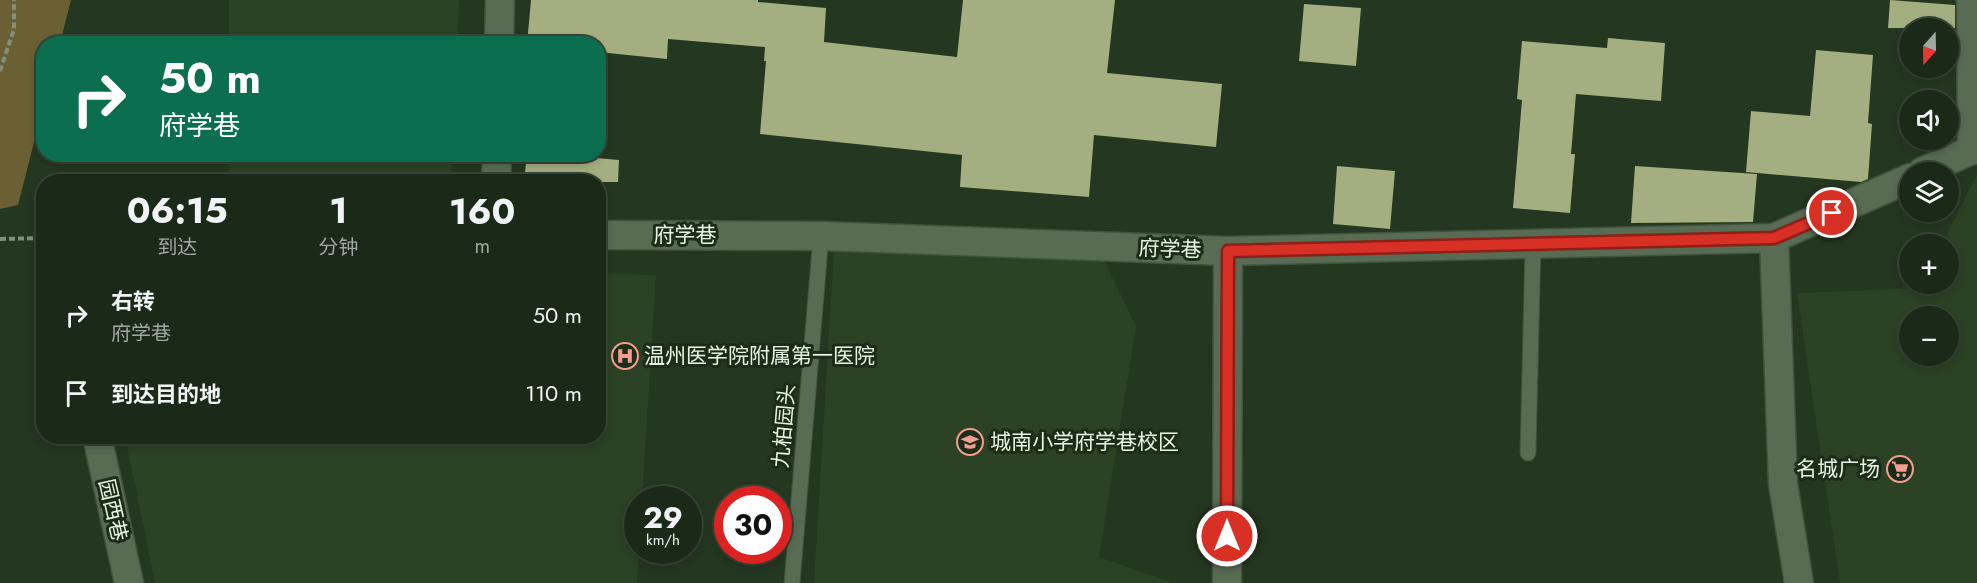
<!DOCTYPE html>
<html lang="zh">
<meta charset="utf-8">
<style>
:root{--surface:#1b2918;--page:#243121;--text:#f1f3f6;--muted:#a0a6a2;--line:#394537}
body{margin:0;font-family:Jost,"Noto Sans SC",sans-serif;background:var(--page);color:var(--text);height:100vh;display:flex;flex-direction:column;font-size:22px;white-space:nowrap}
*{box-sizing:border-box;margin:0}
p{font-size:20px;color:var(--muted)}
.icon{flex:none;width:33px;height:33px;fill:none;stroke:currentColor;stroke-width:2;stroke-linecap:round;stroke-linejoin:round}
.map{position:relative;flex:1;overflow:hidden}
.drawer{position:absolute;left:36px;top:174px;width:570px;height:270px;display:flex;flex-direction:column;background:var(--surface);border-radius:24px;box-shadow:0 3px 9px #0003,0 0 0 2px var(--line)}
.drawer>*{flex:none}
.banner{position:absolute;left:36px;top:36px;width:570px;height:126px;border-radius:24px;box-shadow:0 3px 9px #0003,0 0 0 2px var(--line);background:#0b6e4f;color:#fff;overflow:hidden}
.needle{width:39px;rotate:200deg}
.buttons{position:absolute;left:1899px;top:18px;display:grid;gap:12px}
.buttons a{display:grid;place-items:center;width:60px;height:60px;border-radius:50%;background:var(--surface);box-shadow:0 3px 9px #0003,0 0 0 2px var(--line);font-size:30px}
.speed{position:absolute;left:624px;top:486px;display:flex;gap:12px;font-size:30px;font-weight:700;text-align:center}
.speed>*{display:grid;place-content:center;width:78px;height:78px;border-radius:50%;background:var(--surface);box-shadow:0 3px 9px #0003,0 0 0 2px var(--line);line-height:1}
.speed small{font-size:15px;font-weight:400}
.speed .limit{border:9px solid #d22;background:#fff;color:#111}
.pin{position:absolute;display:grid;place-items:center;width:51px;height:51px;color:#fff;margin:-26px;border:3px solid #fff;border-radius:50%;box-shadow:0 2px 6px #0007}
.me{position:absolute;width:66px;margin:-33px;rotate:0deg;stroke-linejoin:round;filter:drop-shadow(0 0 4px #0008)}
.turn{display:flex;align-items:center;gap:21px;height:126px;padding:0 24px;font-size:27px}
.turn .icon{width:78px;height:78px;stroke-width:2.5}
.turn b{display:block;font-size:42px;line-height:51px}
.eta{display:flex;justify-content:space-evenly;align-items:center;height:102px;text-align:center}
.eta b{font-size:36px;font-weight:700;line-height:42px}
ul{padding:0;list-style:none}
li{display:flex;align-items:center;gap:18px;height:78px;padding:0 24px}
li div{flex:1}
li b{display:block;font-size:22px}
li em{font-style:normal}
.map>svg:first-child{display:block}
.built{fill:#2b4225;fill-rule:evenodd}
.forest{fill:#6b6033}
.building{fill:#a4ae80}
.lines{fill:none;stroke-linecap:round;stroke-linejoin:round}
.service-casing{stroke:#40513d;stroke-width:17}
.minor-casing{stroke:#40513d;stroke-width:31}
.path{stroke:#80907d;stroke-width:4;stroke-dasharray:6 3;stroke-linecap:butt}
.service{stroke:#576c52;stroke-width:15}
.minor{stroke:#576c52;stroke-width:28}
.route-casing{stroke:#8d1f18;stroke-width:15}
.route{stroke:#d93025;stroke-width:10}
.labels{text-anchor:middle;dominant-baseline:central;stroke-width:6;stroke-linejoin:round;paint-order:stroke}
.street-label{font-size:21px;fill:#e6f2e3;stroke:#1b2d16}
.poi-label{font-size:21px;fill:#e6f2e3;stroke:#1b2d16;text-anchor:start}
</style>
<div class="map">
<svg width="1977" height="583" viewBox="0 0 1977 583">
<rect width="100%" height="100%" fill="#243720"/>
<path class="built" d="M229,0h230l-2,43h-228z
M229,155h223l-1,26h-222z
M1977,174v409h-137l-43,-290 124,-5 2,-4h25v-40h-6zM1910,316h38v40h-38z
M834,248l271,14 31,64 -37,231 74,26h-359z
M599,273l57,2 -14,224 -4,1 1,51 -2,32h-482l-30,-146 473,-1z"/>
<path class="forest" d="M0,0h71l-11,43 -16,1 -1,63 -25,98 -18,4z"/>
<path class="building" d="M531,0h227v2l68,6 -2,34 133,15 6,-57h152l-8,73 115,11 -6,63 -122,-12 -5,62 -129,-10 2,-32 -202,-21 6,-73h-2l1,-14 -97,-8 -1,20 -69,-7v-8h-71z
M1890,0l65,5v23h-67z
M1304,4l57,4 -5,58 -57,-5z
M1608,38l57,5 -4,58 -85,-7 -5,60h4l-5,59 -57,-5 9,-108 -5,-1 5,-58 85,7z
M1816,50l57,5 -5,68 4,1 -4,55 -7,3 -115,-10 5,-61 59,5z
M527,154h24l68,6 -1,22h-94z
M1337,166l58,5 -5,58 -57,-5z
M1635,166l122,8 -4,48 -122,1z"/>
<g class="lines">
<defs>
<path id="service" d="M1528,453l5,-209
M792,583l29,-347"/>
<path id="minor" d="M1971,0l1,150
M499,44l1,-44
M1922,172l50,-22h5
M496,182l1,-28
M598,235l223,1 407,15 546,-13 136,-60
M1774,238l9,246 16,99
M97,436l32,147
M1227,583l1,-332"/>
</defs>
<use href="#service" class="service-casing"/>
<use href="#minor" class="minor-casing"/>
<path class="path" d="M0,71l14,-42v-29
M0,239l44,-1"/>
<use href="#service" class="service"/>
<use href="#minor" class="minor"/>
</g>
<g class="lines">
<defs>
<path id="route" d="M1227,536l1,-285 546,-13 58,-25"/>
</defs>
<use href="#route" class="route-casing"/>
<use href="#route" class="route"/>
</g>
<defs>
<symbol id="hospital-ring" viewBox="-11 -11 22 22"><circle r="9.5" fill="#1b2d16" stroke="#f59d8e" stroke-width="1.5"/><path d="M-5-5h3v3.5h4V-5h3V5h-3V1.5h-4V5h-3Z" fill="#f59d8e"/></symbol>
<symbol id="school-ring" viewBox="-11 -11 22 22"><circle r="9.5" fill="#1b2d16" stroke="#f59d8e" stroke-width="1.5"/><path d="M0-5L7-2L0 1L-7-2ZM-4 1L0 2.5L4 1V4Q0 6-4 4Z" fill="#f59d8e"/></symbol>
<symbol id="supermarket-ring" viewBox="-11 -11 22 22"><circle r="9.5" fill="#1b2d16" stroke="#f59d8e" stroke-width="1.5"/><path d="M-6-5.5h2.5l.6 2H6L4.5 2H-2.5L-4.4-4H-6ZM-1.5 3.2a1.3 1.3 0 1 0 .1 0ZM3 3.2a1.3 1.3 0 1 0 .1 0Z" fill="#f59d8e"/></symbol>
</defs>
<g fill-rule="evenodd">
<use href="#hospital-ring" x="610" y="341" width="30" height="30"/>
<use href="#school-ring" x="955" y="427" width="30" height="30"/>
<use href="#supermarket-ring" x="1885" y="454" width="30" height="30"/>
</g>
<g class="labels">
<g class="street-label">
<text x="685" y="235">府学巷</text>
<text transform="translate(1170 249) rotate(2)">府学巷</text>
<text transform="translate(784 426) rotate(-85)">九柏园头</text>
<text transform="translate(113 510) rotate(77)">园西巷</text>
</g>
<g class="poi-label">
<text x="644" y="356">温州医学院附属第一医院</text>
<text x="990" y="442">城南小学府学巷校区</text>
<text x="1880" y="469" text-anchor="end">名城广场</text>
</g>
</g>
</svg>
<div class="buttons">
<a><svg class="needle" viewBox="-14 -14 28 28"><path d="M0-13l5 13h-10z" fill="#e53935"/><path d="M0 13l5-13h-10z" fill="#a0a6a2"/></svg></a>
<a><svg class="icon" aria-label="sound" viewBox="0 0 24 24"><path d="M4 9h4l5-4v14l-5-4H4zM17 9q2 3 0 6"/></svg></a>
<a><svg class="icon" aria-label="layers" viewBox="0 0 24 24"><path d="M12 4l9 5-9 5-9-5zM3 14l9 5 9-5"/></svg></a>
<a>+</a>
<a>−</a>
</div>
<div class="speed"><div>29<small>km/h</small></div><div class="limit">30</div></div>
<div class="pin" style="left:1832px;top:213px;background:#d93025"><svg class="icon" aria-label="arrive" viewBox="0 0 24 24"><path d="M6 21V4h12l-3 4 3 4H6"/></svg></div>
<svg class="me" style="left:1227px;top:536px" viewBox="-20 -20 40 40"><circle r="17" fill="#d93025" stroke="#fff" stroke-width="3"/><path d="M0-11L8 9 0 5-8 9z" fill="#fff"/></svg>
<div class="banner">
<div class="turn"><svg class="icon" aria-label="right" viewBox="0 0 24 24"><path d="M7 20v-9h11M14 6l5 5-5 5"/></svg><div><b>50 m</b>府学巷</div></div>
</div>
<section class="drawer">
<div class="eta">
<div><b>06:15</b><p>到达</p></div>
<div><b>1</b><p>分钟</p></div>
<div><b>160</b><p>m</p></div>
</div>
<ul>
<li><svg class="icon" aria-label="right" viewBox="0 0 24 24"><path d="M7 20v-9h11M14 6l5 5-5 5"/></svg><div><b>右转</b><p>府学巷</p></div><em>50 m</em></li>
<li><svg class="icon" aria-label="arrive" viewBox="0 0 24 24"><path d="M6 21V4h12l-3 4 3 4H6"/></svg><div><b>到达目的地</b></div><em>110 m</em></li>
</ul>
</section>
</div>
